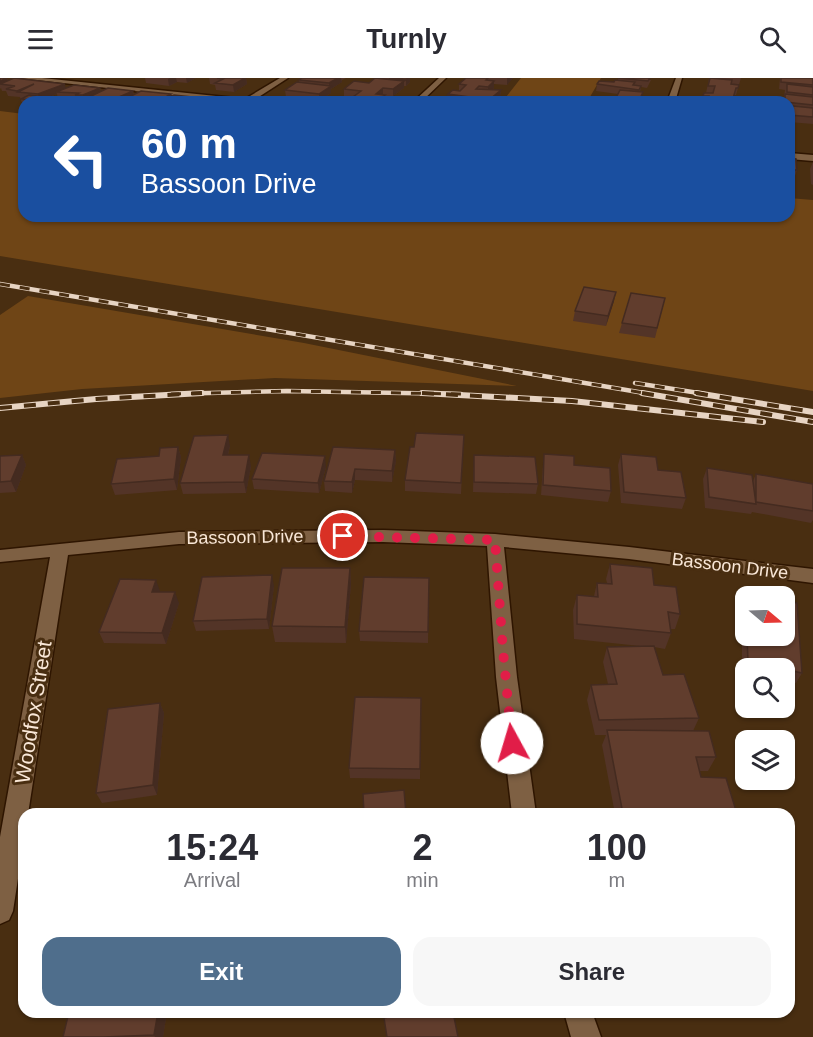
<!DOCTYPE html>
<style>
:root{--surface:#fff;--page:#f7f7f7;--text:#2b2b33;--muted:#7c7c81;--accent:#4f6e8c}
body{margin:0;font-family:Helvetica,sans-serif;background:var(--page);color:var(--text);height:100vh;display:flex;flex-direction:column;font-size:22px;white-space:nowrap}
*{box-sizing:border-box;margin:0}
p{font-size:20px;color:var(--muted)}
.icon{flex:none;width:33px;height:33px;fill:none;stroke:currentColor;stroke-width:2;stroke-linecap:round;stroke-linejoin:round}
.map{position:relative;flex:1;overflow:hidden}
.side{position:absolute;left:18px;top:730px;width:777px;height:210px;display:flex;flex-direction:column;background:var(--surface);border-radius:18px;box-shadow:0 2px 4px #0004}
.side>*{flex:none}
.guide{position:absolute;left:18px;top:18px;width:777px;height:126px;border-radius:18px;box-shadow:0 2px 4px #0004;background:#1a4fa0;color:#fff;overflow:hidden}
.needle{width:39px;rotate:109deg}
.buttons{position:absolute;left:735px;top:508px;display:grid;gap:12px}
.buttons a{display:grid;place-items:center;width:60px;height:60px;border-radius:12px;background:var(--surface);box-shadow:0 2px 4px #0004;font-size:30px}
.pin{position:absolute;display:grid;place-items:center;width:51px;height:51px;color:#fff;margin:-26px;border:3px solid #fff;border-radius:50%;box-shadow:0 2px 6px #0007}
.me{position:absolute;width:66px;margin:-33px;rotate:354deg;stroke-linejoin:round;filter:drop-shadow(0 0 4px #0008)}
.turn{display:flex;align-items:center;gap:21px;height:126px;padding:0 24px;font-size:27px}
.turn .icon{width:78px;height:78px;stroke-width:2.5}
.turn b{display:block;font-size:42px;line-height:51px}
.eta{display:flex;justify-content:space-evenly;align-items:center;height:102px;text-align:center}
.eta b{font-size:36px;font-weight:700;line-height:42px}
.button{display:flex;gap:12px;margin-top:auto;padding:12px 24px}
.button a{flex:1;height:69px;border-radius:18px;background:var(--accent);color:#fff;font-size:24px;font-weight:700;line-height:69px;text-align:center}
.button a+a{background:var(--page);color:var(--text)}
header{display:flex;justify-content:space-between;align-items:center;height:78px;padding:0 24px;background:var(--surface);font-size:27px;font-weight:700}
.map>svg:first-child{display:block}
.green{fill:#6f4516}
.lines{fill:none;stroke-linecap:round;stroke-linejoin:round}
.minor-casing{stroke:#2e1500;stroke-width:3}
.minor{fill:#7e6043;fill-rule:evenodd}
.rail-far1-casing{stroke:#e7d4c3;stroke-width:4.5}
.rail-casing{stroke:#e7d4c3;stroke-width:6}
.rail-far1{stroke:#492e11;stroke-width:3;stroke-dasharray:10;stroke-linecap:butt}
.rail{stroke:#492e11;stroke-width:4;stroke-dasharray:12;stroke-linecap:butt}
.wall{fill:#533427}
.shaded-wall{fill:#442b20}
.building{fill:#613d2d;stroke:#442b20;stroke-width:1.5}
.route{stroke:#e11d48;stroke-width:10;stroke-dasharray:0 18}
.labels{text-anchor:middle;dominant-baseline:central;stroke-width:6;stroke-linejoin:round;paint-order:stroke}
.street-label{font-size:18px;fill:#f9e7d7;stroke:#492e11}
.near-street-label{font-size:21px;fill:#f9e7d7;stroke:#492e11}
</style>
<header><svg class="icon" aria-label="menu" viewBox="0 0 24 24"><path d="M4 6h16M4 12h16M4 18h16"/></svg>Turnly<svg class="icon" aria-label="search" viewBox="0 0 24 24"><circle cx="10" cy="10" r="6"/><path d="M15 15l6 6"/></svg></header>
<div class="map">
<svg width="813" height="959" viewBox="0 0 813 959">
<rect width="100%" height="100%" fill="#492e11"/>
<path class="green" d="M521,0h80l-14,24h-85z
M0,33l24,3v102h765v-18l24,2v191l-813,-135z
M28,218l276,47 213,43 -242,-8 -193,11 -82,9v-83z"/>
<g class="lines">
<defs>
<path id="minor" d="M19,0h23l203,21 35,-21h8l-34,22 4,2h-26z
M439,0h7l-25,24h-8z
M676,0h6l-7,24h-8z
M789,75l24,2v6l-24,-2z
M383,452l112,4 134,13 184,22v14l-184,-24 -125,-12 13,130 19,137h-24l-16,-137 -9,-131 -104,-4 -204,2 -111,11 -40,259h-4v26l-11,71 -4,9 -9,4v-87l50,-280 -50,5v-12l179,-18z
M564,934h28l9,25h-30z"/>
</defs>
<use href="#minor" class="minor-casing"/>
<use href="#minor" class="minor"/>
<defs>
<path id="rail-far1" d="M0,206l650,110
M635,305l70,11
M171,316l116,-3 174,3"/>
<path id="rail" d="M422,315l150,8 191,21
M642,315l171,29
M696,315l117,19
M0,330l96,-9 106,-6"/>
</defs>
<use href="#rail-far1" class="rail-far1-casing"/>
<use href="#rail" class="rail-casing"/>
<use href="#rail-far1" class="rail-far1"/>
<use href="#rail" class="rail"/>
</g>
<path class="wall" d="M0,0h7l1,3 58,7h34l1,3h32l1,4 58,2 1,5h-102l-1,-2 -4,2h-9l-1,-2h-18l-1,-6 -13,5 1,3h-21v4h-1l-3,-9 -12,-1 -2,-5h-4l-1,-3 -1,1z
M145,0h51l-9,5 -10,-1 -8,4 -23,-3z
M209,0h37l1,6 -13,8 -18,-2 -1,-5 -5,-1z
M302,0h44l-4,2v2l-11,7v4l-12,8 -33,-4 -1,-7 14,-8v-2z
M377,0h33v4l-4,4h-2v2l-11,8h-8v6h-32v-5l-9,-1v-7l25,-6z
M466,0h47l-6,7 -13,-1v4l-2,2h9l-1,7 -6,5h-53l7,-6v-2l11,-4v-6z
M618,0l33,2 -4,8 -6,-1 -1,5 2,7 -1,3h-26l3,-8 -22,-3 1,-7 17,-2 4,-2z
M709,0h32l-5,17h-2l-2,7h-30l2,-9h2z
M780,0h33v46l-24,-2v-11h2h-2v-9h-6l2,-12 -6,-1z
M789,80l8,12 -3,9 -5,-1z
M813,84v23l-2,-1 -1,-15z
M665,220l-10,40 -36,-5 3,-10z
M614,223l-8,25 -33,-5 2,-10z
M464,357l-3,59 -56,-3v-11l9,-33z
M230,368l-2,9 23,11 -5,27 -63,1 -3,-11z
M178,369l3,10 -4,33 -62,5 -4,-11 48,-28z
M395,372l1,11 -4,21 -37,-2 -3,13 -27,-2 -1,-10z
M544,376l30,11 37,26 -3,11 -67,-7 2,-31z
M621,376l37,16 28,28 -4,11 -61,-6 -3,-38z
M22,377l4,10 -10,27 -16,1v-37z
M474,377l64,29 -2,10 -63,-2z
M326,389l-7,26 -65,-4 -2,-10z
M707,390l46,13 3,-7 57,10v36l-2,3 -59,-11 -1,2 -46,-6 -2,-29z
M610,486l44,21 26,29 -5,15h-5l1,4 -6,16 -11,-2 9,28 36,43 -6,13 23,26 -8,14h-8l1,6 36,37h-122l-13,-69 4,-10h-11l-8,-35 4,-15 17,-1 -5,-22 4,-15 33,-1 -66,-7 -1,-29 4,-15 17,1 3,-13h10l-1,-4z
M350,490l1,16 -5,59 -71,-1 -3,-16z
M429,500l-1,65 -68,-2 -1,-10z
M274,508l-5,43 -73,2 -3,-10z
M160,513l-1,1 20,11 -13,41 -62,-1 -5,-11z
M747,515l22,4h-23v39h38l18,37 -6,10 -12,-2v-12h-38v3l-4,-1v-68z
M421,620l-1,81 -70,-1 -1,-10z
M160,625l4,10 -7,82 -55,8 -6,-10z
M69,934h98l-4,25h-100z"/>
<path class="shaded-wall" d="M7,0l2,7 -9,-1v-3z
M170,0h6l1,4 -8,4 -1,-7z
M186,0h10l-9,5z
M245,0h1l1,6 -13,8 -1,-7z
M338,0h3l1,4 -11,7v4l-12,8v-7l10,-8v-3z
M406,0h4v4l-4,4z
M507,0h6l-6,7z
M404,3v7l-11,8v-7z
M494,3v7l-6,6v-7z
M65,6l1,7 -10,1 1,2 -13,5 1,3h-9v-2l3,-1 -1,-5z
M100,10l2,7 -13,2 1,3 -5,2 -2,-7z
M383,10v7l-7,-1z
M501,12l-1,7 -6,5h-4v-3z
M133,13l1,7 -14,4 -1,-5z
M171,16l2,7 -1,1h-15z
M385,17v7h-6v-3z
M192,19l1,5h-11z
M616,214l-2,9 -8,25 2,-10z
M228,357l2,11 -5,20 -2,-11z
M178,369l3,10 -4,33 -3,-11z
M395,372l1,11 -4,21v-11z
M22,377l4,10 -10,27 -5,-11z
M249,377l2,11 -5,27 -2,-11z
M325,378l1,11 -7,26 -1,-10z
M355,391v11l-3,13v-11z
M350,490l1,16 -5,59 -1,-16z
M272,497l2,11 -5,43 -2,-10z
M156,502l4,11 -4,12 -4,-11z
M175,514l4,11 -13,41 -4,-11z
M160,625l4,10 -7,82 -4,-10z
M158,934h9l-4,25h-8l-1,-2z"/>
<path class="building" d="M0,0h7l-7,3z
M14,0l51,6 -27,10 -20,-2 16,-8 -17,7 -11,-2 9,-3 -15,-2z
M217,0h28l-12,7 -18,-2 8,-4z
M302,0h36l-9,5 -30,-3z
M375,0l29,3 -11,8 -10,-1 -7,6 9,1 -6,4 -26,-2 8,-6 -17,-2 10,-8 15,2z
M389,0h18l-1,2z
M466,0h22l-2,2 8,1 -6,6 -9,-1 -3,3 25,1 -11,9 -4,-1 -4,4h-41l7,-7 29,3 -29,-4 5,-4 7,1 6,-6 -7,-1z
M618,0h32l-2,3z
M710,0l22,2 -1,4 8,1 -1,3h-2l-4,14h-24l1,-6h-6l1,-3h9l2,-7h-7z
M781,0h32v7l-32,-3z
M615,2l20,2 -2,3 8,1 -2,4 -42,-6 2,-3 15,1z
M297,4l34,4 -12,8 -34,-4z
M787,6l26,3v8l-26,-3z
M74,7l26,3 -17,7h-8l4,-2 -23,-1z
M108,10l25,3 -14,6h-30z
M620,12l23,2 -4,9 -23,-3z
M141,13l30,3 -14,8h-12l4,-2h-7l-5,2 -16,-1z
M785,16l28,3v8l-28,-3z
M29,17l15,2 -8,3 -15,-1z
M174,17l18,2 -10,5h-22z
M207,22l21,2h-25z
M793,28l20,2v9l-24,-2v-4l4,1z
M789,80l7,1 1,11h-8z
M584,209l32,5 -8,24 -33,-5z
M631,215l34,5 -8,30 -35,-5z
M416,355l48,2 -3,48 -56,-3 5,-33h4z
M228,357l-5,20h26l-5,27 -64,1 14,-47z
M178,369l-4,32 -63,5 6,-25 42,-3 1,-8z
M333,369l62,3 -3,21 -37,-2 -3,13 -28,-1z
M262,375l63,3 -7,27 -66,-4z
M544,376l30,2v9l36,3 1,23 -68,-6z
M621,376l35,3 2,13 23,2 5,26 -62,-6z
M22,377l-11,26 -11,1v-26z
M474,377l61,2 3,27 -64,-2z
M707,390l45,7 4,29 -47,-7z
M756,396l57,10v27l-57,-9z
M610,486l42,4 2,17 22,2 4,27 -12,-2 3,21 -94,-9v-29l21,2 -1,-14 15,1z
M282,490h68l-5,59 -73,-1z
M272,497l-5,44 -74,2 9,-44z
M364,499l65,1 -1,54 -69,-1z
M120,501l36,1 -4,12h23l-13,41 -63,-1z
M747,515l22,4h-22z
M784,522l13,3 5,70 -54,-12 -1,-25h37z
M654,568l9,29 21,-1 15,44 -100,2 -8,-35 26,-1 -10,-37z
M355,619l66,1 -1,71 -71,-1z
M160,625l-7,82 -57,8 12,-84z
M607,652l102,1 7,26h-20l5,20 25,1 11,36h-114z
M404,712l2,24h-42l-1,-20z
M175,731l-1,5h-65l1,-4z
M69,934h89l-4,23 -50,2h-41z
M411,934h42l5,25h-71l-3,-19z"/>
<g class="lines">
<path class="route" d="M343,458l152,4 8,111 9,92"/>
</g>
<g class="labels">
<g class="street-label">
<text transform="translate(245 459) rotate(-1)">Bassoon Drive</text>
<text transform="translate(730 488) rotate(7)">Bassoon Drive</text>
</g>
<g class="near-street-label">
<text transform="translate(33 634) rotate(-81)">Woodfox Street</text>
</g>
</g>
</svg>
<div class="buttons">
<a><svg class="needle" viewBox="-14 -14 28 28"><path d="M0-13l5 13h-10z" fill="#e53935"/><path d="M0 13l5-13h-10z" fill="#7c7c81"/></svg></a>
<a><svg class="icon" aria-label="search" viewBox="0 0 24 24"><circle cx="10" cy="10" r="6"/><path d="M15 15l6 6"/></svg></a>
<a><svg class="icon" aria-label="layers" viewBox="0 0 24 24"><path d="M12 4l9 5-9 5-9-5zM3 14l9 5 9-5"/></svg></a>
</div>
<div class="pin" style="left:343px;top:458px;background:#d93025"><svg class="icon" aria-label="arrive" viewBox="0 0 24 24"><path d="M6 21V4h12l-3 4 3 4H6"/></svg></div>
<svg class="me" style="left:512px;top:665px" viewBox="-20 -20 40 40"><circle r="19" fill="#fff"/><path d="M0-13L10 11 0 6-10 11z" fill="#e11d48"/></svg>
<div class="guide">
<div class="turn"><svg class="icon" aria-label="left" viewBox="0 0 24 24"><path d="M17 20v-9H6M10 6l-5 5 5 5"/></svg><div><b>60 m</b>Bassoon Drive</div></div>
</div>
<section class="side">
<div class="eta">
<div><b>15:24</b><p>Arrival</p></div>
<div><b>2</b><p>min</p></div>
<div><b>100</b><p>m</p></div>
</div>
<div class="button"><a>Exit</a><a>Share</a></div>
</section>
</div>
